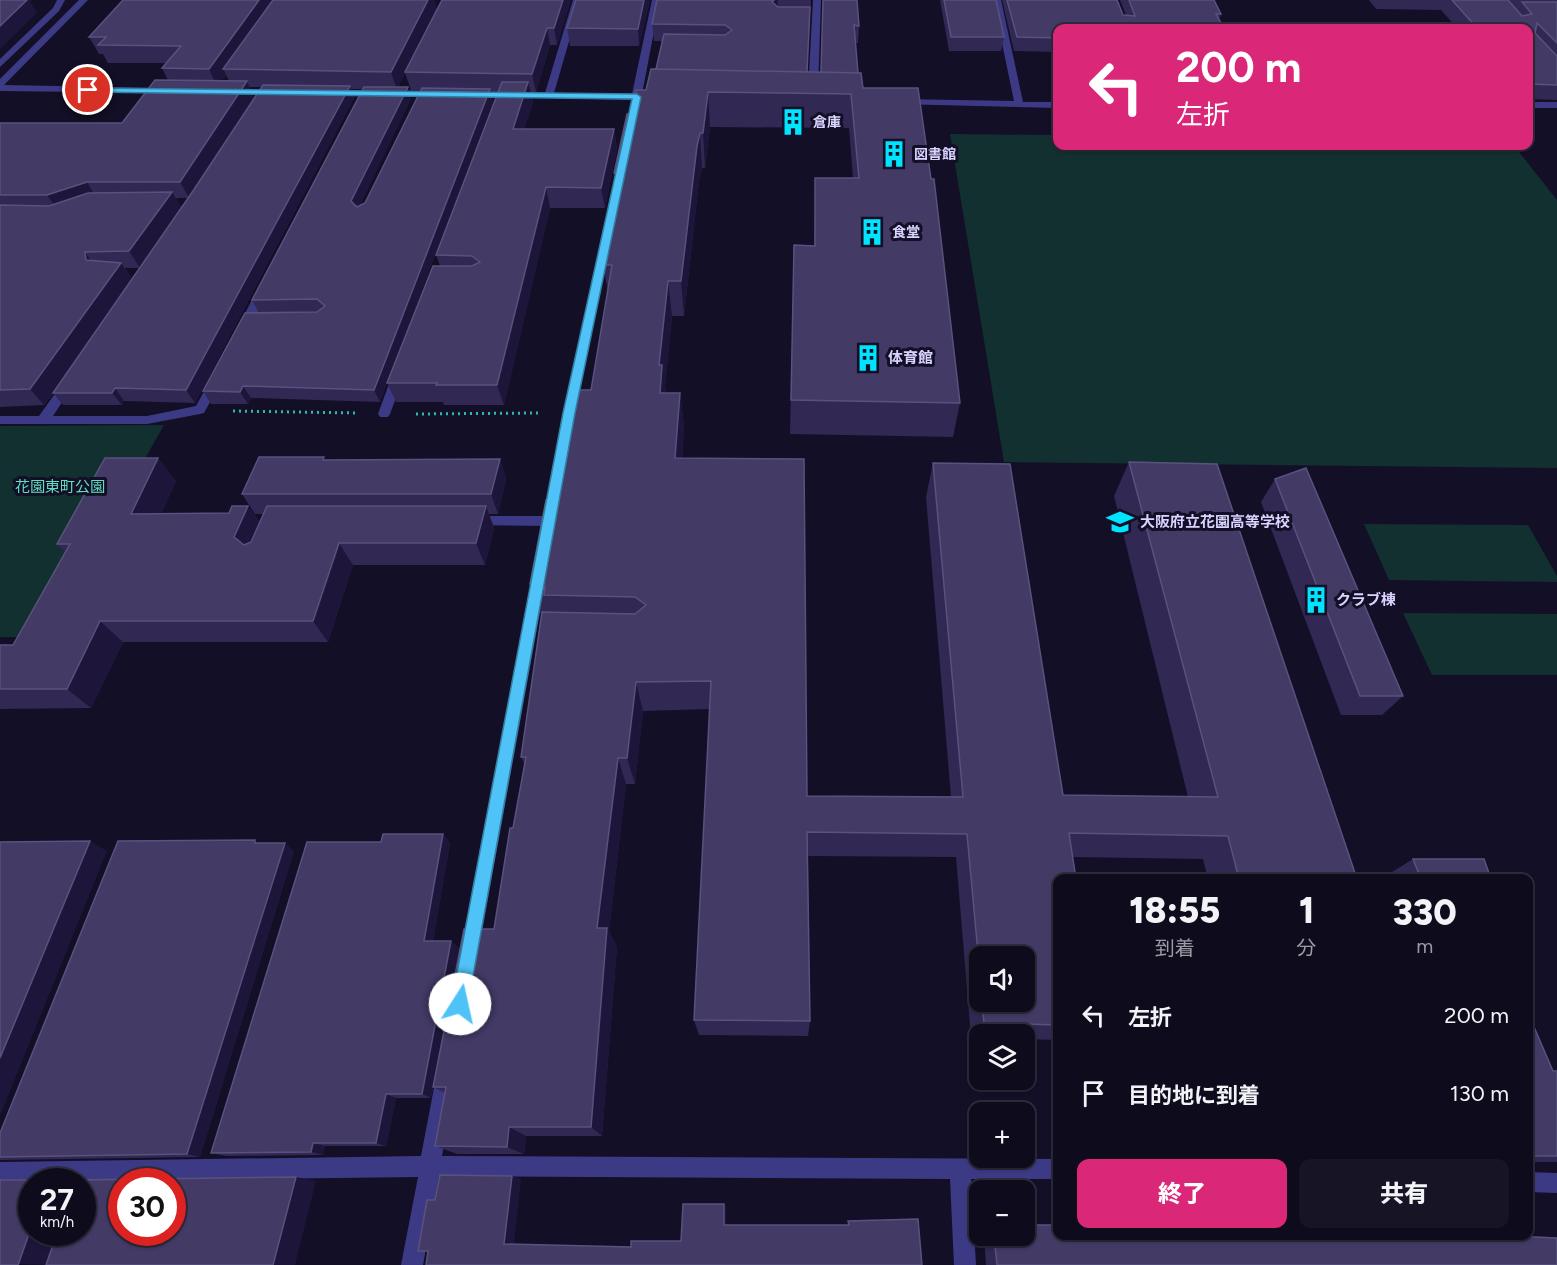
<!DOCTYPE html>
<html lang="ja">
<meta charset="utf-8">
<style>
:root{--surface:#0e0b1c;--page:#171425;--text:#f1f3f6;--muted:#9b9ba3;--line:#2e2b3b;--accent:#db2777}
body{margin:0;font-family:Figtree,"Noto Sans JP",sans-serif;background:var(--page);color:var(--text);height:100vh;display:flex;flex-direction:column;font-size:22px;white-space:nowrap}
*{box-sizing:border-box;margin:0}
p{font-size:20px;color:var(--muted)}
.icon{flex:none;width:33px;height:33px;fill:none;stroke:currentColor;stroke-width:2;stroke-linecap:round;stroke-linejoin:round}
.map{position:relative;flex:1;overflow:hidden}
.panel{position:absolute;left:1053px;top:874px;width:480px;height:366px;display:flex;flex-direction:column;background:var(--surface);border-radius:12px;box-shadow:0 2px 4px #0004,0 0 0 2px var(--line)}
.panel>*{flex:none}
.hud{position:absolute;left:1053px;top:24px;width:480px;height:126px;border-radius:12px;box-shadow:0 2px 4px #0004,0 0 0 2px var(--line);background:#db2777;color:#fff;overflow:hidden}
.fabs{position:absolute;left:969px;top:946px;display:grid;gap:12px}
.fabs a{display:grid;place-items:center;width:66px;height:66px;border-radius:12px;background:var(--surface);box-shadow:0 2px 4px #0004,0 0 0 2px var(--line);font-size:30px}
.speed{position:absolute;left:18px;top:1168px;display:flex;gap:12px;font-size:30px;font-weight:700;text-align:center}
.speed>*{display:grid;place-content:center;width:78px;height:78px;border-radius:50%;background:var(--surface);box-shadow:0 2px 4px #0004,0 0 0 2px var(--line);line-height:1}
.speed small{font-size:15px;font-weight:400}
.speed .limit{border:9px solid #d22;background:#fff;color:#111}
.pin{position:absolute;display:grid;place-items:center;width:51px;height:51px;color:#fff;margin:-26px;border:3px solid #fff;border-radius:50%;box-shadow:0 2px 6px #0007}
.me{position:absolute;width:66px;margin:-33px;rotate:10deg;stroke-linejoin:round;filter:drop-shadow(0 0 4px #0008)}
.turn{display:flex;align-items:center;gap:21px;height:126px;padding:0 24px;font-size:27px}
.turn .icon{width:78px;height:78px;stroke-width:2.5}
.turn b{display:block;font-size:42px;line-height:51px}
.eta{display:flex;justify-content:space-evenly;align-items:center;height:102px;text-align:center}
.eta b{font-size:36px;font-weight:800;line-height:42px}
.action{display:flex;gap:12px;margin-top:auto;padding:12px 24px}
.action a{flex:1;height:69px;border-radius:12px;background:var(--accent);color:#fff;font-size:24px;font-weight:800;line-height:69px;text-align:center}
.action a+a{background:var(--page);color:var(--text)}
ul{padding:0;list-style:none}
li{display:flex;align-items:center;gap:18px;height:78px;padding:0 24px}
li div{flex:1}
li b{display:block;font-size:22px}
li em{font-style:normal}
.map>svg:first-child{display:block}
.green{fill:#12302f}
.lines{fill:none;stroke-linecap:round;stroke-linejoin:round}
.path{stroke:#2fb8b0;stroke-width:3;stroke-dasharray:2 4;stroke-linecap:butt}
.minor{fill:#3d3a85;fill-rule:evenodd}
.wall{fill:#312854;fill-rule:evenodd}
.shaded-wall{fill:#1d163a}
.building{fill:#433a66;stroke:#5a527e;stroke-width:1.5;fill-rule:evenodd}
.route{fill:#4fc3f7;stroke:#337fa1;stroke-width:1.5}
.labels{text-anchor:middle;dominant-baseline:central;stroke-width:6;stroke-linejoin:round;paint-order:stroke}
.far-poi-label{font-size:14px;font-weight:bold;fill:#d9d4ff;stroke:#130f26;text-anchor:start}
.poi-label{font-size:15px;font-weight:bold;fill:#d9d4ff;stroke:#130f26;text-anchor:start}
.park-label{font-size:15px;fill:#5fe0c0;stroke:#130f26}
</style>
<div class="map">
<svg width="1557" height="1265" viewBox="0 0 1557 1265">
<rect width="100%" height="100%" fill="#130f26"/>
<path class="green" d="M950,134l107,1 1,11h445l16,6 38,48v268l-553,-6z
M164,425l-120,212h-44v-211z
M1364,524l164,1 29,51v6l-168,-2z
M1403,613l154,1v61h-125z"/>
<g class="lines">
<path class="path" d="M233,411l125,2
M416,414l122,-1"/>
<path class="minor" d="M57,0h8l-6,11 -59,56v-8l53,-51z
M79,0h9l-84,85 161,3 3,1v4l-168,-2v-12z
M573,0h8l-27,93 78,1 20,-94h8l-18,94 8,3 -10,3 -3,11 -8,-2 2,-9 -163,-4v-4l3,-1 74,2z
M813,0h8l-3,91 -5,3 -5,-3z
M993,0h8l22,102h35v6l-161,-4 -2,-2 5,-3 114,2z
M333,90l105,1 5,3 -5,3 -108,-2 -2,-2z
M1528,102h29v6h-29z
M616,191l5,3 -46,219 -18,108 -7,5 -83,-1 -2,-4 2,-4 5,-1h72l19,-103 48,-219z
M264,284l6,4 -22,43 -2,3h-8l-2,-3 22,-43z
M399,369l6,4 -15,41 -2,3h-8l-2,-3 15,-41z
M217,374l6,4 -19,35 -4,1 -53,10h-147v-8h39l25,-35 4,-1 6,4 -21,32h94l49,-10 17,-31z
M539,573l7,6 -67,369 -2,7 -7,2 -7,-2 -2,-7 71,-369z
M447,1062l7,3 3,7 -15,84 616,3v20h-87l5,86h-22l-4,-86 -511,-3 -16,89h-22l17,-88 -418,5v-20l421,-6 16,-84 3,-7z
M1528,1172l29,1v20l-29,-1z"/>
</g>
<path class="wall" d="M571,0l-14,45h-7l-14,47h-6l3,10 -9,27h90l3,20 -12,59h-55l-46,197h-60l-1,-3h-47l-9,-19 -7,19 -129,-4 -3,6h-37l-8,-13 56,-78 -7,-13 111,-211h-12l3,9 -159,305 -71,-2 -2,4h-59l-10,-12 -9,12 -44,2v-284h122l46,-43 -6,-12 5,-5h-59l-5,-9h-4l-10,-17 348,-29zM405,73l6,17h10l-56,113 -5,2 51,-106 -13,-12zM226,75l3,6h-8zM249,87h12l-68,104 61,-94zM490,91h8l-62,164 4,11 -47,101 100,-266zM176,198h12l-7,10zM125,268h15l-8,11z
M576,0h74l-11,46h-69l-3,-18z
M657,0h154l-4,72h14l2,-72 36,26 -1,17h-3l3,30 102,330 -7,34 -163,-3 4,-189 20,1 1,-68h38l-4,-50 -139,-1 -5,41h-3l-3,13 -15,135h-12l-7,70 1,7h14l4,34 -2,31 125,338 144,1 -25,-300 7,-34 130,332 125,2 -74,-301 15,-34 228,417h-149l-5,-20 -131,-2 -14,22v161l-34,-1v-4h-44v3l-9,-1 -15,-180 -148,-1 2,165 -2,15 -109,-1 -5,-15 16,-311 -67,2 -8,73h-9l-17,147 8,16 -15,189h-76l-2,18h-67l-22,-8 10,-53 -12,-6 61,-158 31,-164 -4,-8 20,-142 -11,-31 28,-84 33,-110 17,-98 -5,-27 13,-78 -2,-14 17,-59 15,-24 10,-21 6,-28h-8l-2,-17zM980,957l44,45h-44z
M940,0h56l8,37 -3,14h-52z
M1002,0h115l6,15h3l-6,-15h94l7,14 -2,6 -161,8v24l-44,-1z
M1369,0h188v100l-29,-1v-71h-71l-16,-18 -65,-1z
M158,458l18,23 -15,33 68,-1 19,-7 12,16 3,-8h-8l-13,-20 84,-34 174,-1 6,20 -8,35h-9l5,14 -9,37h-132l-25,77h-205l-32,66 -91,1v-64h13l53,-92 -9,-9z
M1275,479l128,217 -21,19h-41l-80,-213z
M443,834l7,9 -17,98 26,7 -28,150h-35l-10,48h-61l-2,9 -97,1 -15,-3 170,-311z
M259,843l35,8 -94,306 -200,3v-27z
M1413,859l78,20h-106l-1,-2z
M1528,1013l25,58h4v91h-29z
M984,1236h40l533,29h-571z"/>
<path class="shaded-wall" d="M11,0h21l-2,2 7,11 -37,36v-23z
M259,0h19l-55,69 3,5 -9,13 -8,-18z
M428,0h7l2,8 -40,82 -6,-18z
M563,0h8l-14,45 -3,-17z
M644,0h6l-11,46 -1,-17z
M774,0h4v14l-6,-12z
M547,28l3,17 -14,47 -4,-18z
M247,81l7,16 -65,101 -9,-16z
M528,82l5,20 -15,47 -5,-20z
M350,86l4,12 -159,305 -9,-13z
M408,87l3,12 -55,114 -5,-12z
M490,89l3,12 -113,301 -6,-12z
M708,92l2,35 -5,41 -2,-35z
M614,129l3,20 -12,59 -4,-20z
M700,133l2,35 -3,13 -15,135 -3,-35 16,-135z
M87,182l10,17 -38,13 -12,-17z
M546,187l4,21 -46,197 -7,-20z
M172,192l10,16 -42,60 -11,-17z
M85,252l11,16 -10,-8z
M121,263l11,16 -88,126 -14,-16z
M668,281l4,35 -7,70 2,13 -7,-6 -1,-28z
M243,386l8,12 -3,6 -8,-12z
M115,388l9,13 -2,4 -10,-12z
M680,393l4,34 -5,65 -4,-34z
M158,458l18,23 -25,56 -20,-23z
M500,459l6,20 -8,35 -7,-20z
M248,506l16,22 -13,32 -17,-23z
M486,506l8,22 -9,37 -9,-22z
M339,543l14,22 -25,77 -15,-21z
M100,621l23,21 -32,66 -24,-19z
M636,682l7,29 -8,73 -8,-26z
M618,758l8,26 -17,147 8,16 -15,189 -11,-9 6,-199z
M443,834l7,9 -18,105 -8,-7z
M90,841l17,10 -107,265v-58z
M285,843l9,8 -94,306 -13,-3z
M451,941l8,7 -28,150 -9,-4z
M386,1094l10,4 -10,48 -10,-3z
M509,1127l17,9 -2,18 -17,-7z
M313,1143l12,3 -2,9 -12,-3z
M512,1176l9,3 -7,66 -10,-1z
M296,1177l20,4 -21,84h-22z
M50,1180l20,2h-20z
M724,1204l2,3v20l-2,-2z
M30,1231h2v2h31l-11,32 -34,-1z"/>
<path class="building" d="M0,0h27l-27,26z
M123,0h136l-50,69 -47,-1 19,-22 -83,-1 8,-8h-17z
M273,0h155l-37,72 -168,-3z
M442,0h121l-9,28h-7l-15,46 -127,-2z
M576,0h68l-6,29 -71,-1z
M657,0h117l-2,2 6,5h32l-3,65 -151,-3 8,-35 61,1 7,-5 -7,-5 -73,-1z
M823,0h34l2,26 -5,-1 4,48 -37,-1z
M944,0h52l8,37h-53z
M1007,0h110l6,15 12,1 -6,-16h85l7,14h-5l8,14h-166v10l-41,-1z
M1452,0h56l14,16 10,-2 -10,-12h35v41l-20,-20 -2,10 22,23v29l-29,-1v-56h-51z
M651,69l210,4 2,15h55l13,91h3l26,224 -169,-3 3,-155 21,1v-68h44l-8,-84 -143,-2 -5,41h-3l-3,13 -16,135h-13l-9,84h3l-2,28h20l-5,65 129,1 3,337 156,1 -30,-334 77,1 53,331 155,2 -89,-335 88,2 140,415h-118l-11,-43 -159,-3 7,46h-18v146l-74,-2 -2,-21h42v-45h-44v18l-13,-141 -160,-2 3,189 -116,-1 17,-339 -75,1 -9,76h-9l-21,170h10l-16,199h-82l-2,20 -72,-1 11,-59h-13l31,-158h30l16,-101h3l13,-71h-5l21,-145 93,2 11,-9 -11,-8 -91,-2 1,-8 -15,-3 16,-84h12l20,-110h13l21,-125h-9l16,-92h-5l13,-59h4l5,-24h10z
M155,80l92,1 -67,101h-93l-40,13h-47v-72h122z
M502,82h26l-15,47h101l-13,59 -55,-1 -49,198h-61l1,-2h-50l46,-117h39l8,-4 -8,-6 -36,-1z
M263,85l87,1 -164,304 -71,-2 -3,5h-59l140,-202z
M364,87h44l-57,114 6,6 8,-4 57,-115 68,1 -116,301 -131,-4 -3,6 -37,-1 42,-78 72,-1 8,-6 -8,-7 -65,1z
M172,192l-43,59 -44,1 1,8 35,3 -91,126 -30,1v-185l49,1 39,-13z
M259,457h65l-1,3 177,-1 -9,35h-249z
M105,458h53l-27,56 98,-1 3,-7h16l-14,31 10,8 7,-3 16,-36h219l-10,37h-137l-26,78h-213l-33,68h-67v-44h13l57,-101h-13z
M1306,468l97,228h-43l-85,-217z
M383,834h60l-19,107h27l-29,153h-36l-10,49h-63l-2,9 -100,1 96,-311h74z
M255,840v3h30l-98,311 -187,3v-24l118,-292z
M90,841l-90,217v-216z
M1413,859h71l7,20h-70z
M1528,1013l25,58h4v85h-29z
M440,1175l72,1 -8,68 127,3v-6h50l2,-37h41v21h125l-1,-4 70,-2 4,46h-496l2,-14h-10l9,-51h8z
M296,1177l-23,88h-227l11,-32h25v-51h-6v-2zM122,1182h50v51h-50z
M0,1180h50v2h-18v49h-2l-12,34h-18z
M1024,1225h34v11h457l42,2v27h-560l-3,-29h30z"/>
<path class="route" d="M85,88l552,6 4,3 -66,316 -107,591 -2,6 -6,3 -6,-3 -3,-6 112,-591 69,-314 -544,-7z"/>
<defs>
<symbol id="building-bare" viewBox="-9 -9 18 18"><path d="M-4-6H4V6H1V3H-1V6H-4ZM-2.5-4.3h1.7v1.8h-1.7ZM.8-4.3h1.7v1.8H.8ZM-2.5-1h1.7V.8h-1.7ZM.8-1h1.7V.8H.8Z" fill="#00e5ff" stroke="#130f26" stroke-width="2.5" paint-order="stroke"/></symbol>
<symbol id="school-bare" viewBox="-9 -9 18 18"><path d="M0-5L7-2L0 1L-7-2ZM-4 1L0 2.5L4 1V4Q0 6-4 4Z" fill="#00e5ff" stroke="#130f26" stroke-width="2.5" paint-order="stroke"/></symbol>
</defs>
<g fill-rule="evenodd">
<use href="#building-bare" x="774" y="103" width="38" height="38"/>
<use href="#building-bare" x="875" y="135" width="38" height="38"/>
<use href="#building-bare" x="853" y="213" width="38" height="38"/>
<use href="#building-bare" x="849" y="339" width="38" height="38"/>
<use href="#school-bare" x="1101" y="503" width="38" height="38"/>
<use href="#building-bare" x="1297" y="581" width="38" height="38"/>
</g>
<g class="labels">
<g class="far-poi-label">
<text x="813" y="122">倉庫</text>
<text x="914" y="154">図書館</text>
<text x="892" y="232">食堂</text>
</g>
<g class="poi-label">
<text x="888" y="358">体育館</text>
<text x="1140" y="522">大阪府立花園高等学校</text>
<text x="1336" y="600">クラブ棟</text>
</g>
<g class="park-label">
<text x="60" y="487">花園東町公園</text>
</g>
</g>
</svg>
<div class="fabs">
<a><svg class="icon" aria-label="sound" viewBox="0 0 24 24"><path d="M4 9h4l5-4v14l-5-4H4zM17 9q2 3 0 6"/></svg></a>
<a><svg class="icon" aria-label="layers" viewBox="0 0 24 24"><path d="M12 4l9 5-9 5-9-5zM3 14l9 5 9-5"/></svg></a>
<a>+</a>
<a>−</a>
</div>
<div class="speed"><div>27<small>km/h</small></div><div class="limit">30</div></div>
<div class="pin" style="left:88px;top:90px;background:#d93025"><svg class="icon" aria-label="arrive" viewBox="0 0 24 24"><path d="M6 21V4h12l-3 4 3 4H6"/></svg></div>
<svg class="me" style="left:460px;top:1004px" viewBox="-20 -20 40 40"><circle r="19" fill="#fff"/><path d="M0-13L10 11 0 6-10 11z" fill="#4fc3f7"/></svg>
<div class="hud">
<div class="turn"><svg class="icon" aria-label="left" viewBox="0 0 24 24"><path d="M17 20v-9H6M10 6l-5 5 5 5"/></svg><div><b>200 m</b>左折</div></div>
</div>
<section class="panel">
<div class="eta">
<div><b>18:55</b><p>到着</p></div>
<div><b>1</b><p>分</p></div>
<div><b>330</b><p>m</p></div>
</div>
<ul>
<li><svg class="icon" aria-label="left" viewBox="0 0 24 24"><path d="M17 20v-9H6M10 6l-5 5 5 5"/></svg><div><b>左折</b></div><em>200 m</em></li>
<li><svg class="icon" aria-label="arrive" viewBox="0 0 24 24"><path d="M6 21V4h12l-3 4 3 4H6"/></svg><div><b>目的地に到着</b></div><em>130 m</em></li>
</ul>
<div class="action"><a>終了</a><a>共有</a></div>
</section>
</div>
